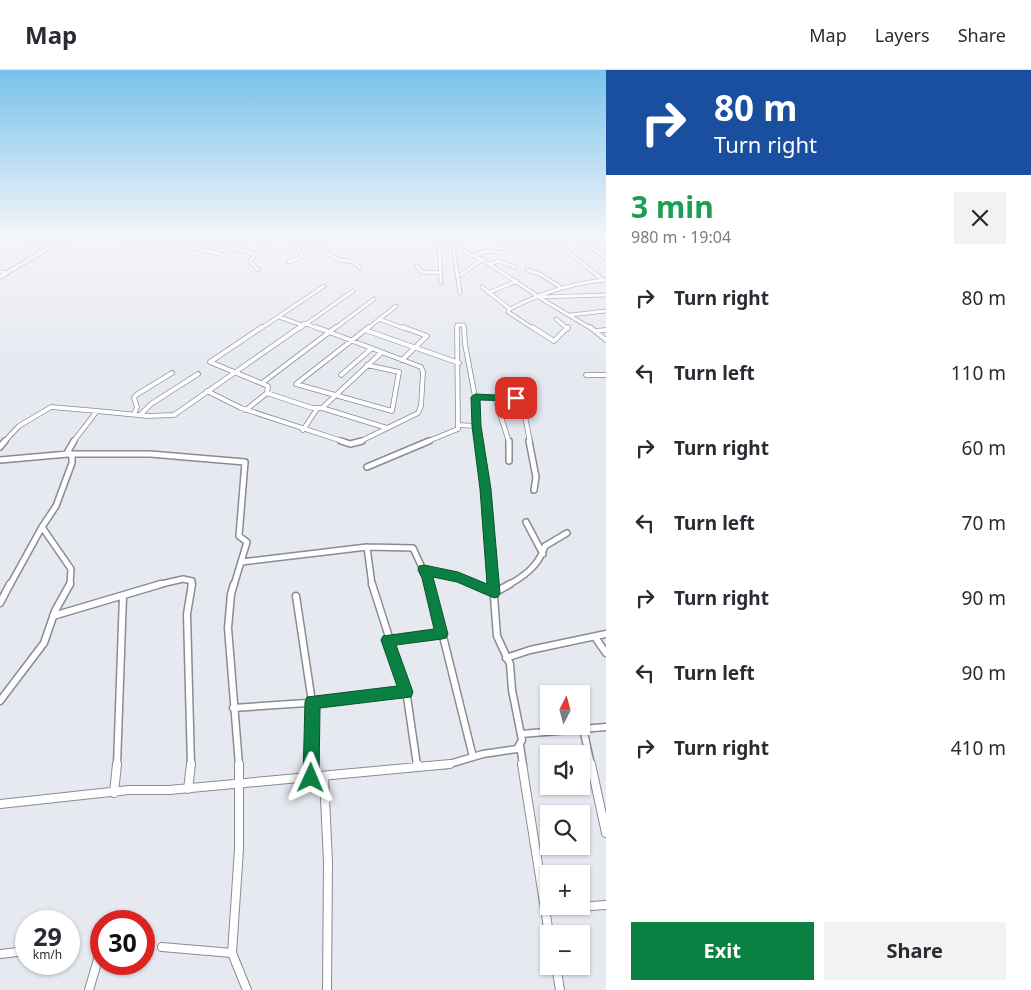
<!DOCTYPE html>
<meta charset="utf-8">
<style>
:root{--surface:#fff;--page:#f2f2f3;--text:#2b2b33;--muted:#7c7c81;--line:#e1e1e2;--accent:#0b8043}
body{margin:0;font-family:"Noto Sans",sans-serif;background:var(--page);color:var(--text);height:100vh;display:flex;flex-direction:column;font-size:19px;white-space:nowrap}
*{box-sizing:border-box;margin:0}
p{font-size:16px;color:var(--muted)}
.icon{flex:none;width:28px;height:28px;fill:none;stroke:currentColor;stroke-width:2;stroke-linecap:round;stroke-linejoin:round}
.map{position:relative;flex:1;overflow:hidden}
.side{display:flex;flex-direction:column;background:var(--surface);width:425px}
.side>*{flex:none}
.banner{background:#1a4fa0;color:#fff;overflow:hidden}
.needle{width:32px;rotate:6deg}
.fabs{position:absolute;left:540px;top:615px;display:grid;gap:10px}
.fabs a{display:grid;place-items:center;width:50px;height:50px;border-radius:0px;background:var(--surface);box-shadow:0 1px 4px #0004;font-size:25px}
.speed{position:absolute;left:15px;top:840px;display:flex;gap:10px;font-size:25px;font-weight:700;text-align:center}
.speed>*{display:grid;place-content:center;width:65px;height:65px;border-radius:50%;background:var(--surface);box-shadow:0 1px 4px #0004;line-height:1}
.speed small{font-size:12px;font-weight:400}
.speed .limit{border:8px solid #d22;background:#fff;color:#111}
.pin{position:absolute;display:grid;place-items:center;width:42px;height:42px;color:#fff;margin:-21px;border-radius:10px;box-shadow:0 2px 8px #0006}
.me{position:absolute;width:55px;margin:-28px;rotate:1deg;stroke-linejoin:round;filter:drop-shadow(0 0 4px #0008)}
.turn{display:flex;align-items:center;gap:18px;height:105px;padding:0 25px;font-size:22px}
.turn .icon{width:65px;height:65px;stroke-width:2.5}
.turn b{display:block;font-size:35px;line-height:42px}
.round{display:grid;place-items:center;flex:none;width:52px;height:52px;border-radius:0px;background:var(--page)}
.headline{display:flex;align-items:center;justify-content:space-between;height:85px;padding:0 25px}
h1{font-size:30px;font-weight:700;line-height:38px;color:#1e9e55}
.cta{display:flex;gap:10px;margin-top:auto;padding:10px 25px}
.cta a{flex:1;height:58px;border-radius:0px;background:var(--accent);color:#fff;font-size:20px;font-weight:700;line-height:58px;text-align:center}
.cta a+a{background:var(--page);color:var(--text)}
ul{padding:0;list-style:none}
li{display:flex;align-items:center;gap:15px;height:75px;padding:0 25px}
li div{flex:1}
li b{display:block;font-size:19px}
li em{font-style:normal}
header{display:flex;align-items:center;gap:30px;box-sizing:border-box;height:70px;padding:0 25px;background:var(--surface);border-bottom:1px solid var(--line)}
header strong{font-size:24px}
nav{display:flex;gap:28px;margin-inline-start:auto;font-size:18px}
main{display:flex;flex:1;min-height:0}
.map>svg:first-child{display:block}
.lines{fill:none;stroke-linecap:round;stroke-linejoin:round}
.minor-far4-casing{stroke:#8a8b93;stroke-width:4.5}
.minor-far3-casing{stroke:#8a8b93;stroke-width:5.5}
.minor-far2-casing{stroke:#8a8b93;stroke-width:8}
.minor-far1-casing{stroke:#8a8b93;stroke-width:9}
.minor-casing{stroke:#8a8b93;stroke-width:10}
.primary-casing{stroke:#8a8b93;stroke-width:2}
.minor-far4{stroke:#fff;stroke-width:3}
.minor-far3{stroke:#fff;stroke-width:4}
.minor-far2{stroke:#fff;stroke-width:5}
.minor-far1{stroke:#fff;stroke-width:6}
.minor{stroke:#fff;stroke-width:8}
.primary{fill:#fff;fill-rule:evenodd}
.route{fill:#0b8043;stroke:#07532c}
</style>
<header>
<strong>Map</strong>
<nav><a>Map</a><a>Layers</a><a>Share</a></nav>
</header>
<main>
<div class="map">
<svg width="606" height="920" viewBox="0 0 606 920">
<rect width="100%" height="100%" fill="#e7e9f1"/>
<g class="lines">
<defs>
<path id="minor-far4" d="M20,167l32,7
M114,167c28,5 56,7 84,0
M248,167l-14,12 21,5
M286,167l33,8 8,9 14,6 13,2 6,6
M439,167l2,46
M452,167l1,8 36,19 56,37 47,28
M579,167l27,22
M553,169l50,41
M182,170l-3,5 46,10
M505,173l67,-6
M211,175l23,4
M453,175l7,48
M209,177l11,-10
M475,185l13,-4 16,2
M289,192l11,-4 7,-15
M490,194l9,-3 16,6
M417,196l4,6 20,1
M258,200l-8,-9 21,-24
M527,200l13,4 20,13
M0,202h4
M461,205l22,-16
M482,217l28,22
M488,223l29,-12
M541,227l65,-2
M570,245l36,-4
M279,247l23,8
M379,249l27,10
M556,249l12,10
M304,253l15,6
M260,259l64,-43
M299,259l54,-38
M334,259l40,-30
M367,259l29,-23
M457,259v-4h7v4
M534,259l-26,-17 2,-3c31,-16 61,-26 96,-29"/>
<path id="minor-far3" d="M316,257l105,40 2,5 -2,34 -3,7 -59,29
M464,257l1,17 10,53 4,45
M532,257l22,14 14,-14
M590,257l16,13
M365,260l94,33
M596,261l10,-1
M402,290l25,-24 -24,-9
M367,295l32,7 -7,39 -96,-27 73,-57
M341,305l30,-26
M586,305h20
M262,313l74,-56
M207,321l34,17 104,34
M267,323l45,15h10l59,-55
M475,327l41,1 6,3 8,41
M495,328l14,44
M322,338l65,20
M246,340l21,-17 1,-7 -58,-24 52,-35
M134,344l3,-7 -3,-9 2,-3 36,-22
M140,345l11,-11 47,-30
M458,355l19,1
M303,360l14,-21
M4,372l15,-16 32,-19 46,4
M73,372l24,-31 51,5 26,-1 126,-88
M426,372l32,-13 -1,-102"/>
<path id="minor-far2" d="M341,371l9,3 12,-3
M479,371l7,48 7,96
M509,371v20
M529,371l7,36 -2,13
M0,377l5,-6
M0,390l68,-6h82l95,8 -6,74 8,6 -13,43
M367,397l62,-26
M526,452l17,32
M367,477l5,38
M242,492l125,-15 46,1 17,37
M424,500l35,7 18,8
M10,515l32,-58
M70,515l1,-16 -29,-42 14,-21 16,-43v-6l-4,-6 6,-10
M157,515l26,-6 9,2 -1,4
M508,515c17,-9 31,-20 37,-39l22,-13"/>
<path id="minor-far1" d="M234,514l-3,10 -3,34 11,137
M372,514l34,106 11,75
M430,514l43,173
M475,514l19,9 16,-9
M296,526l16,106 -1,63
M0,533l10,-19
M53,546l108,-32
M595,567l11,16
M388,570l54,-7
M506,588l24,-8 76,-16
M0,631l44,-58 11,-32 15,-27
M233,638l73,-5 100,-11
M583,658l8,37
M521,664l85,-7
M520,675l3,20
M117,695l6,-169
M191,695l-4,-151 5,-30
M446,695l37,-11 34,-5 5,-9 -10,-50 -2,-26 -13,-28 -4,-52"/>
<path id="minor" d="M239,694v85l-7,104 15,37
M417,694v2
M522,694l27,170
M591,694l15,69
M324,707l4,85 -1,128
M311,708v-14
M188,719l3,-25
M114,723l3,-29
M0,734l129,-14h40l281,-26
M545,839l61,-4
M162,877l70,6
M0,884l26,-3
M556,896l4,24
M89,920l10,-34"/>
<path id="primary" d="M64,167h6l-70,42v-4z"/>
</defs>
<use href="#minor-far4" class="minor-far4-casing"/>
<use href="#minor-far3" class="minor-far3-casing"/>
<use href="#minor-far2" class="minor-far2-casing"/>
<use href="#minor-far1" class="minor-far1-casing"/>
<use href="#minor" class="minor-casing"/>
<use href="#primary" class="primary-casing"/>
<use href="#minor-far4" class="minor-far4"/>
<use href="#minor-far3" class="minor-far3"/>
<use href="#minor-far2" class="minor-far2"/>
<use href="#minor-far1" class="minor-far1"/>
<use href="#minor" class="minor"/>
<use href="#primary" class="primary"/>
</g>
<linearGradient id="sky" x2="0" y2="1"><stop stop-color="#78c2eb"/><stop offset="0.56" stop-color="#f4f5f9"/><stop offset="1" stop-color="#f4f5f9" stop-opacity="0"/></linearGradient>
<rect width="606" height="296" fill="url(#sky)"/>
<path class="route" d="M475,324l41,2 4,2 -4,3 -36,-1 1,26 10,63 9,104 -2,4 -4,1 -37,-16 -24,-5 15,57 -2,4 -4,1 -46,6 17,47 -2,5 -91,11 -1,70 -2,5 -6,2 -5,-2 -3,-5 2,-76 2,-5 90,-11 -16,-46 2,-4 51,-7 -12,-51 -4,-8 1,-4 5,-1 34,7 29,12 -7,-95 -8,-63 -1,-29z"/>
</svg>
<div class="fabs">
<a><svg class="needle" viewBox="-14 -14 28 28"><path d="M0-13l5 13h-10z" fill="#e53935"/><path d="M0 13l5-13h-10z" fill="#7c7c81"/></svg></a>
<a><svg class="icon" aria-label="sound" viewBox="0 0 24 24"><path d="M4 9h4l5-4v14l-5-4H4zM17 9q2 3 0 6"/></svg></a>
<a><svg class="icon" aria-label="search" viewBox="0 0 24 24"><circle cx="10" cy="10" r="6"/><path d="M15 15l6 6"/></svg></a>
<a>+</a>
<a>−</a>
</div>
<div class="speed"><div>29<small>km/h</small></div><div class="limit">30</div></div>
<div class="pin" style="left:516px;top:328px;background:#d93025"><svg class="icon" aria-label="arrive" viewBox="0 0 24 24"><path d="M6 21V4h12l-3 4 3 4H6"/></svg></div>
<svg class="me" style="left:311px;top:708px" viewBox="-20 -20 40 40"><path d="M0-17L14 15 0 8-14 15z" fill="#0b8043" stroke="#fff" stroke-width="4"/></svg>
</div>
<section class="side">
<div class="banner">
<div class="turn"><svg class="icon" aria-label="right" viewBox="0 0 24 24"><path d="M7 20v-9h11M14 6l5 5-5 5"/></svg><div><b>80 m</b>Turn right</div></div>
</div>
<div class="headline"><div><h1>3 min</h1><p>980 m · 19:04</p></div><a class="round"><svg class="icon" aria-label="close" viewBox="0 0 24 24"><path d="M6 6l12 12M18 6L6 18"/></svg></a></div>
<ul>
<li><svg class="icon" aria-label="right" viewBox="0 0 24 24"><path d="M7 20v-9h11M14 6l5 5-5 5"/></svg><div><b>Turn right</b></div><em>80 m</em></li>
<li><svg class="icon" aria-label="left" viewBox="0 0 24 24"><path d="M17 20v-9H6M10 6l-5 5 5 5"/></svg><div><b>Turn left</b></div><em>110 m</em></li>
<li><svg class="icon" aria-label="right" viewBox="0 0 24 24"><path d="M7 20v-9h11M14 6l5 5-5 5"/></svg><div><b>Turn right</b></div><em>60 m</em></li>
<li><svg class="icon" aria-label="left" viewBox="0 0 24 24"><path d="M17 20v-9H6M10 6l-5 5 5 5"/></svg><div><b>Turn left</b></div><em>70 m</em></li>
<li><svg class="icon" aria-label="right" viewBox="0 0 24 24"><path d="M7 20v-9h11M14 6l5 5-5 5"/></svg><div><b>Turn right</b></div><em>90 m</em></li>
<li><svg class="icon" aria-label="left" viewBox="0 0 24 24"><path d="M17 20v-9H6M10 6l-5 5 5 5"/></svg><div><b>Turn left</b></div><em>90 m</em></li>
<li><svg class="icon" aria-label="right" viewBox="0 0 24 24"><path d="M7 20v-9h11M14 6l5 5-5 5"/></svg><div><b>Turn right</b></div><em>410 m</em></li>
</ul>
<div class="cta"><a>Exit</a><a>Share</a></div>
</section>
</main>
